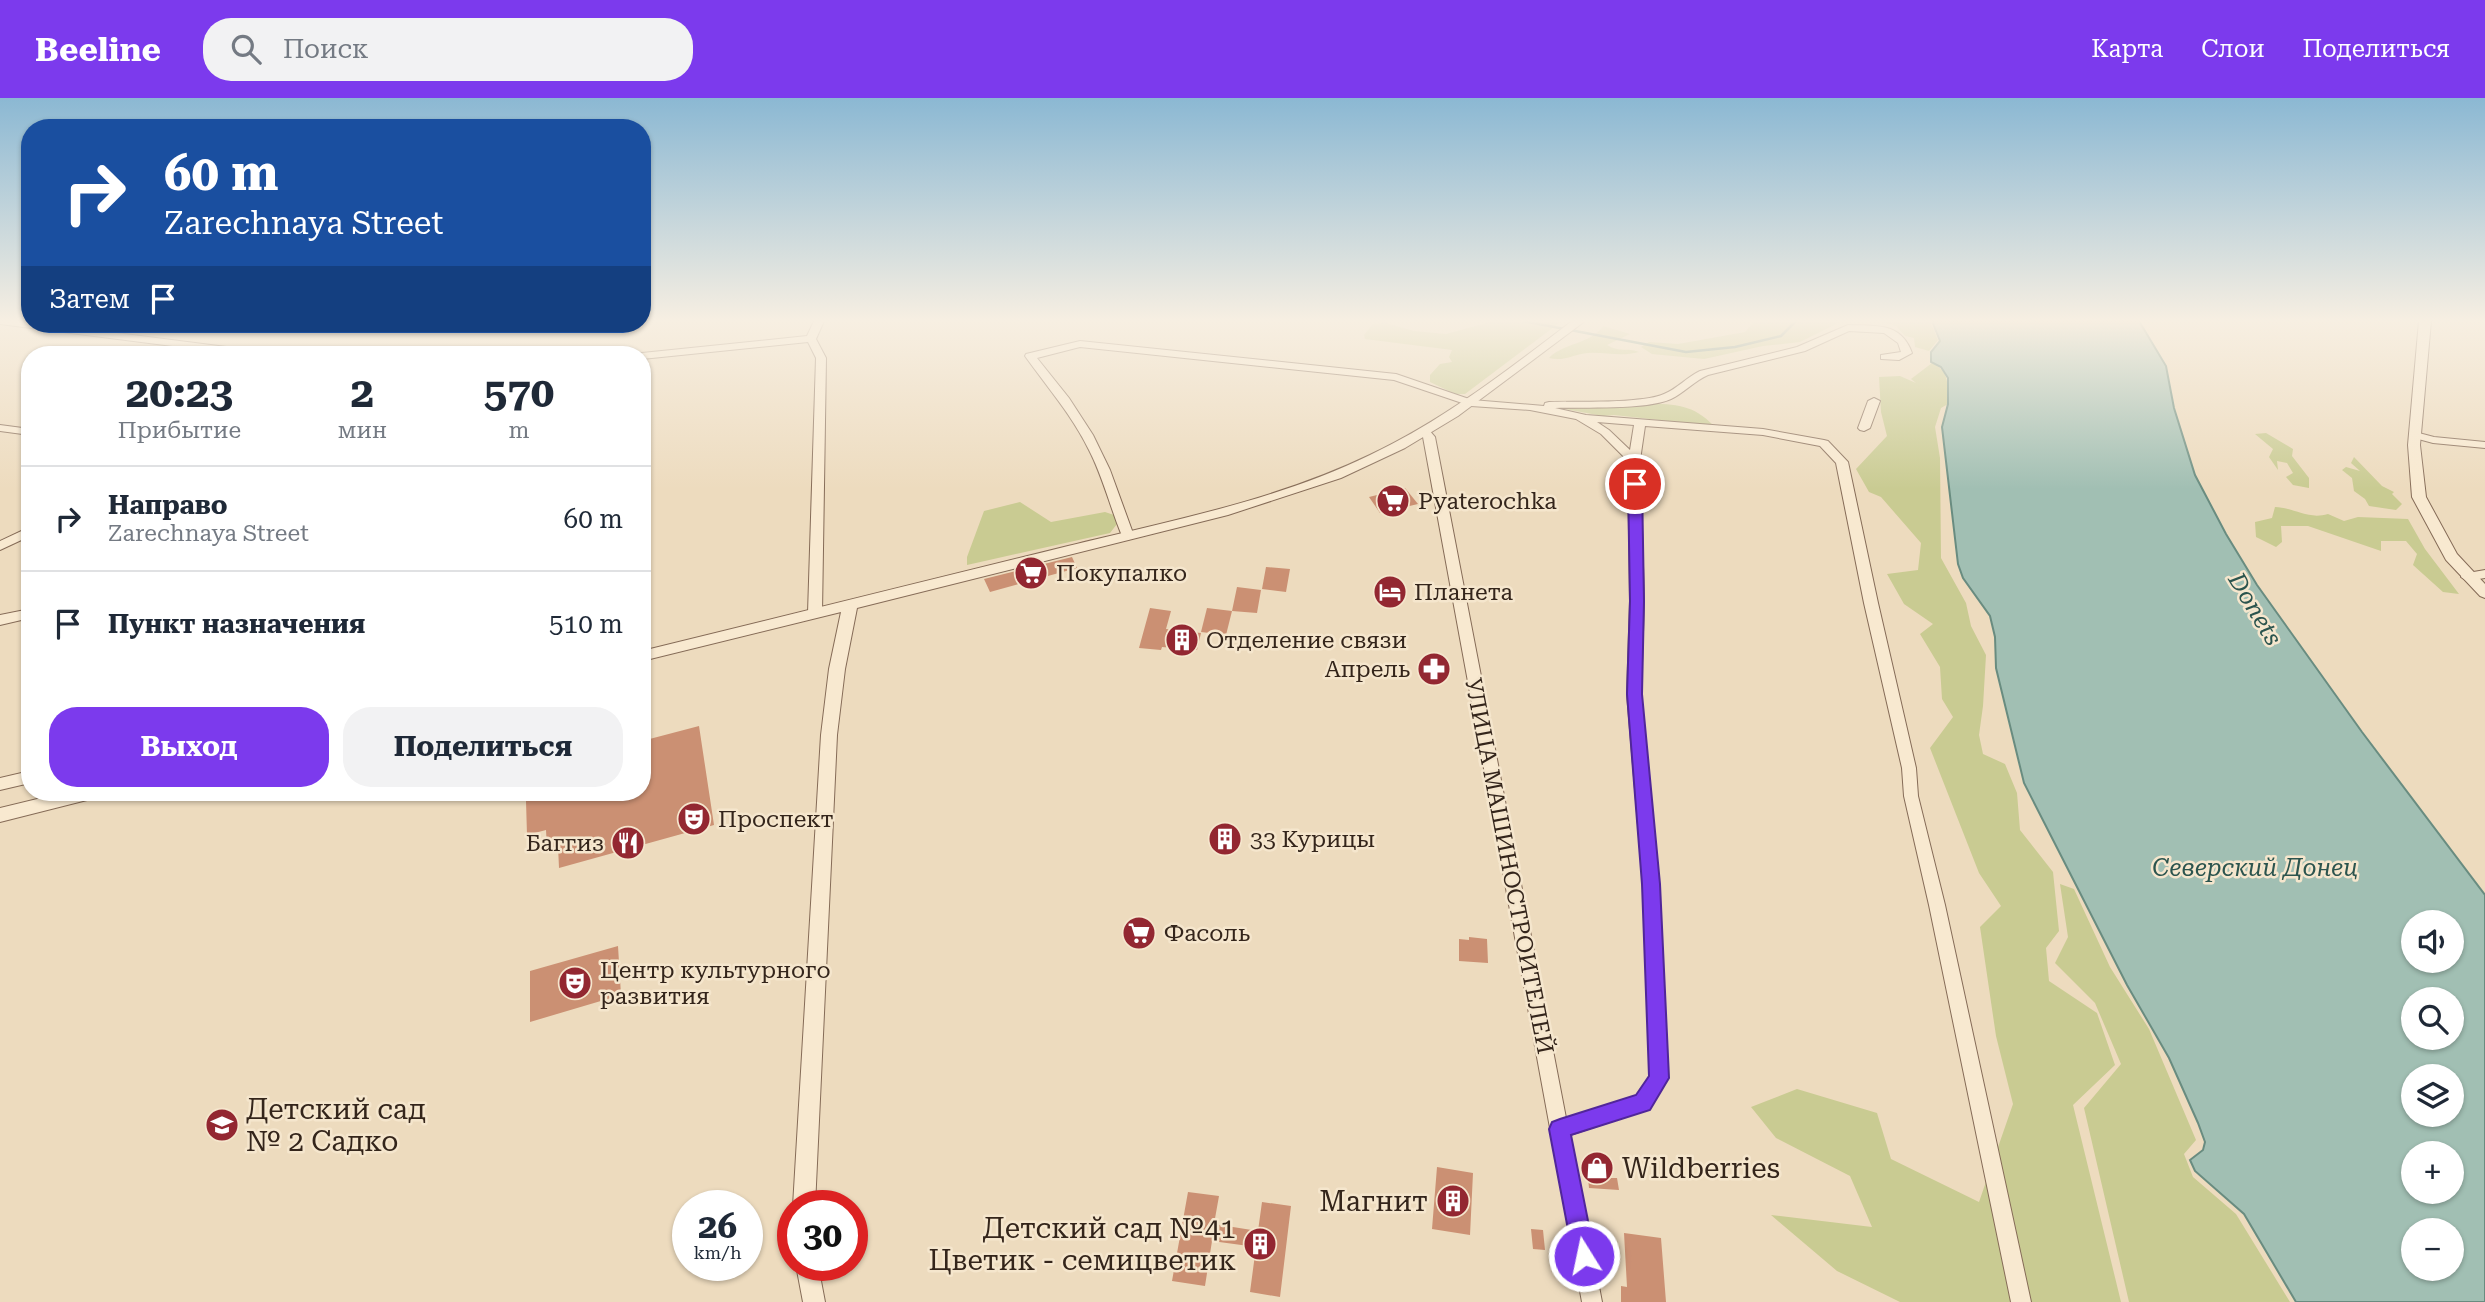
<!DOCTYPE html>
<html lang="ru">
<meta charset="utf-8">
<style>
:root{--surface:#fff;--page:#f2f2f3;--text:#1f2937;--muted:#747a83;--line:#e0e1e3;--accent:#7c3aed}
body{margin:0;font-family:"Roboto Serif",serif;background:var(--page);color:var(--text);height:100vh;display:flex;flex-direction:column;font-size:26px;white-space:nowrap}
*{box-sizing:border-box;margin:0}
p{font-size:23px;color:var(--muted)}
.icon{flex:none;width:38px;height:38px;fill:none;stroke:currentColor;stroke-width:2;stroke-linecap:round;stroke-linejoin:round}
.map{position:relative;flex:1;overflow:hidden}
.sheet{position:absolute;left:21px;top:248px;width:630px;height:455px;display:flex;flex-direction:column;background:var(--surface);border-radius:28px;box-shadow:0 2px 5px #0004}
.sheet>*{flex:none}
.banner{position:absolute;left:21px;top:21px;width:630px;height:214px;border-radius:28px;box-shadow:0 2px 5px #0004;background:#1a4fa0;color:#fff;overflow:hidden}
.fabs{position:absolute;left:2401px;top:812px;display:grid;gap:14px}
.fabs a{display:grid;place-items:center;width:63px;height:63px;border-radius:50%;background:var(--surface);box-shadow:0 2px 5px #0004;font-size:35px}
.speed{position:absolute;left:672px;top:1092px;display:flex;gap:14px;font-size:35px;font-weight:700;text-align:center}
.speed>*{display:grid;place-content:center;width:91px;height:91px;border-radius:50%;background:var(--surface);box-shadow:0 2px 5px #0004;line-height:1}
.speed small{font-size:18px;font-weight:400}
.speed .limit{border:10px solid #d22;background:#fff;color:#111}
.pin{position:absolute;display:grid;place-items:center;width:60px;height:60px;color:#fff;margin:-30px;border:4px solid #fff;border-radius:50%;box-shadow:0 2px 7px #0007}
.me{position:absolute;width:77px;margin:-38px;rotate:350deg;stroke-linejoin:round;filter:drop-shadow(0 0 5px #0008)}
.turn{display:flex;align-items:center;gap:24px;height:147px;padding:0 28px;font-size:32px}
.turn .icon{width:91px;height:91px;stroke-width:2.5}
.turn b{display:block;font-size:49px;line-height:60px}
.then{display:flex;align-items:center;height:66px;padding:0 28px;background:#0003;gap:14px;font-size:26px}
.eta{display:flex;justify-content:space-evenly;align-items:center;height:119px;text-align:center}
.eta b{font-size:42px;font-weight:700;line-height:49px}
.action{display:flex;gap:14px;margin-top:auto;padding:14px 28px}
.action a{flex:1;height:80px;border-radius:28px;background:var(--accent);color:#fff;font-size:28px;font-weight:700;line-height:80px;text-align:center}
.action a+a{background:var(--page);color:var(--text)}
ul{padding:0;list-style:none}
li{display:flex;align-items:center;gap:21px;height:105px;padding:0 28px;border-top:2px solid var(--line)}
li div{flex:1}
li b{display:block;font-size:26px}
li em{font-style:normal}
header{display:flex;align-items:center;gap:42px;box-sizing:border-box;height:98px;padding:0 35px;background:var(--accent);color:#fff}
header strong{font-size:33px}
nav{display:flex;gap:38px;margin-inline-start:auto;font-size:24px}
.search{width:490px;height:63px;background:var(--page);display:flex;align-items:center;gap:18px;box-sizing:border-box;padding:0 24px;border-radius:28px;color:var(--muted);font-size:26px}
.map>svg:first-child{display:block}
.green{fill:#c9cb92}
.water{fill:#a1bfb3;stroke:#698c80;stroke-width:2;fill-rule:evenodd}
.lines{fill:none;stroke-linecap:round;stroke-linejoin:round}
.stream{stroke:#698c80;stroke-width:2.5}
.building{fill:#cb9073}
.minor-casing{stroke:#856b57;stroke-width:2}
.tertiary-casing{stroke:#856b57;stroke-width:2}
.minor{fill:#f8e9d0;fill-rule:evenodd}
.tertiary{fill:#f8e9d0;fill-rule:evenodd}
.route{fill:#7c3aed;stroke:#51269a;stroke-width:2}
.labels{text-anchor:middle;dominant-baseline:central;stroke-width:5;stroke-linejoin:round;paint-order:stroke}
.poi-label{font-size:23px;fill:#34251b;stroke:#f5e6cd;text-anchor:start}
.street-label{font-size:23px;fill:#34251b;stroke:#f5e6cd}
.water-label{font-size:24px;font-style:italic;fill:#2b544e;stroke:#f5e6cd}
.near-poi-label{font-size:28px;fill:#34251b;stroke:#f5e6cd;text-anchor:start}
</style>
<header>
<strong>Beeline</strong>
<div class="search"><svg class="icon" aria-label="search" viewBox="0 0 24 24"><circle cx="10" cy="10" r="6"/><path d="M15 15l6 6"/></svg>Поиск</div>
<nav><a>Карта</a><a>Слои</a><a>Поделиться</a></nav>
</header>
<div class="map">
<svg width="2485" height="1204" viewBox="0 0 2485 1204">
<rect width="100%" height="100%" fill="#eddbbe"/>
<path class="green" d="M1379,223l35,10 32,3 48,-13h68l-97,73h-10l-25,-12v-7l10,-11 12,-2 -3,-5 3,-7 -87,-11 -1,-4 9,-11 9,-1z
M1750,223h92l-42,21 -37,4 -59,13 -52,-5 -11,-7 8,-5 29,2 67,-12 9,-10z
M1880,223h50l8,19 -9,11 -14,-4 -1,-9 -9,-2 -9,-10z
M1603,228l27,8 -23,11c14,8 19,2 32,7 -19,5 -32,0 -51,1 -14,1 -24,9 -39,5 14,-15 42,-14 54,-32z
M1932,265c18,8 16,23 16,41l-7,4 -6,19 5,31 1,100 25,45 5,23 15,29 -3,51 -4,29 4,19 22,10 12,29 3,37 33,42 6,59 -13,17 3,33 48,32 18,52 -42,40 48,197h-221l-63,-31 -66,-56 101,12 -22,-51 -74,-38 -25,-31 46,-18 80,24 14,46 88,43 34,-98 -17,-68 -16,-109 21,-21 -22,-33 -49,-125 23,-31 -11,-18 -2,-32 -20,-33 13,-10 -29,-20 -17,-30 31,-4 3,-27 -40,-46 -12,-5 -13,-23 31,-33 -6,-24 -2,-35 21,-1 16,7 -5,-4z
M1647,305c29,2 46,1 67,23l-100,-11 -11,1 -49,-9z
M2266,335l27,16 -1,7 17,22v10l-16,-3 -7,-8 7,-4 -6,-10 -10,-2 1,9 -9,-13 4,-8 -18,-15z
M2354,359l28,29 12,6 -2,2 10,10 -6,6 -27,-4 -4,-7 -11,-8 -2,-13 -10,-8 4,-3 14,4 -9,-8z
M1020,404l31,20 54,-10 9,3 3,9 -7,9 -143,32v-8l17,-46z
M2275,409c20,1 33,13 53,7l16,7 14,-4 50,2 17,30 34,45 -16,-2 -30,-27 4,-11 -11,-13h-25v10l-73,-25h-27l1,16 -6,5 -20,-10 -1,-15 17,-4z
M2060,786l14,5 36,78 39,62 47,111 -12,14 9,23 43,37 54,88h-161l-45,-194 37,-44 -26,-61 -40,-40 13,-26z"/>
<path class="water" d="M1932,223h207l27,45 8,42 21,67 31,59 31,51 105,147 123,163v407h-189l-52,-88 -49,-43 -5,-11 13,-10 2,-8 -7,-19 -29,-65 -42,-73 -103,-202 -28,-115 -1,-31 -5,-21 -27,-38 -5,-14 -16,-137 6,-23v-26l-7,-11 -10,-5v-10l9,-11zM2452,824v39h-39v-39zM2452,901v39h-39v-39zM2413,978h39v39h-39zM2413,1055h39v39h-39zM2452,1132v39h-39v-39z"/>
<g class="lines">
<path class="stream" d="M1523,223l163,31 49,-5 46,-11 15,-15"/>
</g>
<path class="building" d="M1405,390l13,16 -38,9 -11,-16z
M1072,459l5,11 -87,24 -6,-13z
M1266,469l24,2 -4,23 -24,-3z
M1237,489l24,3 -4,23 -25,-2z
M1150,510l21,3 -5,18 35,4 -4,17 -35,-3 -1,3 -22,-2z
M1207,510l25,3 -6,24 -25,-3z
M699,628l15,99 -155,43 -1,-22 -11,3 -1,-19 -19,5 -1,-34 18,-5v-3h98v-52z
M1219,731l16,2 -4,18 -16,-3z
M1469,839l18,2 1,24 -29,-2v-22l10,1z
M618,848l3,49 -91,27v-51z
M1586,1058l20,1 2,21h9l2,12 -30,-2z
M1437,1069l36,6 -3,62 -38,-6z
M1188,1094l31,4 -5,28 44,7 4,-29 29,4 -11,91 -30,-5 6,-45 -44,-6 -7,45 -33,-5z
M1531,1131l12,1 2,20 -12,-1z
M1624,1135l37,5 5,64h-45v-16l6,1z"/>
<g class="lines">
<defs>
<path id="minor" d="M0,223l30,1v2h16l220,28 5,3h-28l-243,-31z
M814,223h10l-8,18 10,19 -4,255 -7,5 -7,-5 8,-255 -8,-16 -166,17v-4h-5l5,-2 165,-17z
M1848,227c28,1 53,-3 64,28l-13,7 -18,-1v-4l20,-3 -3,-9 -14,-10 -35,-2 -44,20 -97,24c-14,6 -24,18 -37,24 -24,11 -88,8 -116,9l31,7 177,14 61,11 4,1 20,21 30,141 38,165 2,28 27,109 86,397h-20l-82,-397 -25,-109 -2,-28 -38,-165 -28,-140 -16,-17 -57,-11 -118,-9 -5,34 4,141 -3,93 18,190 9,194 -19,31 -79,26 32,167h-20l-159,-865 -4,-5 2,-2h8l6,7 131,681 71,-22 13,-20 -7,-192 -16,-190 3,-93 -2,-140 -27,-27 -25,-15 -46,-9 -59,-4 -77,-26 -314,-33 -43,11 32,40 24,37 17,35 24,66 -6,4 -6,-4c-12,-29 -19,-59 -33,-86 -17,-35 -42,-63 -64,-94l1,-2 54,-13 316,33 76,26 72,6 1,-3 4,-1c27,-1 93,2 115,-8 13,-5 23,-17 36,-23l97,-24zM1597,324l37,3 -4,25 -21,-20z
M1874,300l6,3 -10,27 -6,3 -4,-1 -2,-2 10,-27z
M0,327l30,4v6l-30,-4z
M2415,334l19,5 51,5v6l-52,-5 -22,-6 -2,-2z
M30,429v9l-30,14v-9z
M2485,472v8l-18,3 -6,-4 1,-3z
M30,511v9l-30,7v-10z
M30,673v12l-30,7v-12z"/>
<path id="tertiary" d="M1572,223h13l-127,95 -53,32 -64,30 -113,37 -371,93 -12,61 -8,66 -22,471h-22l28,-471 8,-66 12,-57 -199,49v-10c142,-35 284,-70 426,-105 102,-25 207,-45 302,-91 74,-35 138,-85 202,-134z
M2419,223h12l-11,124 6,52 31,57 28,30v14l-5,-2 -34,-36 -34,-63 -4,-52z
M62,695h33l-2,5 -6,2 -87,22v-14z
M796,1167h22l7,37h-22z"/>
</defs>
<use href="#minor" class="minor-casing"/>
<use href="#tertiary" class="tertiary-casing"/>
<use href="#minor" class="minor"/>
<use href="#tertiary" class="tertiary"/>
</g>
<linearGradient id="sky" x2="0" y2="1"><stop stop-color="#8bb8d3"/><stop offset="0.57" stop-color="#f7efe2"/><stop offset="1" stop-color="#f7efe2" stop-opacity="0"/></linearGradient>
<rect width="2485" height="391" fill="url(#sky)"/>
<path class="route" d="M1635,381l7,5 2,117 -2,93 18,190 9,194 -19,32 -79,25 24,121 -4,8 -7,3 -8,-3 -3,-8 -24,-127 3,-7 8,-3 76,-24 13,-19 -7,-192 -15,-190 3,-93 -2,-117z"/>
<defs>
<symbol id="supermarket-disc" viewBox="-11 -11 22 22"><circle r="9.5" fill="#932731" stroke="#f5e6cd"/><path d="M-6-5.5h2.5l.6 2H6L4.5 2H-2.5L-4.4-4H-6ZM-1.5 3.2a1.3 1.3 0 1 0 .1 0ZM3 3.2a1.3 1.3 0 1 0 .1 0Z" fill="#fff"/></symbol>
<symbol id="hotel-disc" viewBox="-11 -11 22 22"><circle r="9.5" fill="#932731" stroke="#f5e6cd"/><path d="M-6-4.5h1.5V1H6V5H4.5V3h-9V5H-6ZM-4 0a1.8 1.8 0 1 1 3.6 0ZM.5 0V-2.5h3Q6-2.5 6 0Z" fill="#fff"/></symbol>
<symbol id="building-disc" viewBox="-11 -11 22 22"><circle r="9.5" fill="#932731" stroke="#f5e6cd"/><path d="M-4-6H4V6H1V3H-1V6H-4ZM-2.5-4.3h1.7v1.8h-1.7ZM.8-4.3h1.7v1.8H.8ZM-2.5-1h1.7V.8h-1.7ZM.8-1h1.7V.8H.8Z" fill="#fff"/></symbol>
<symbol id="pharmacy-disc" viewBox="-11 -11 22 22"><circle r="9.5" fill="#932731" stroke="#f5e6cd"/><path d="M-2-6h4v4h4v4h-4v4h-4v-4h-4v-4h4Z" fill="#fff"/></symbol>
<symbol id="theatre-disc" viewBox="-11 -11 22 22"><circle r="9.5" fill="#932731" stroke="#f5e6cd"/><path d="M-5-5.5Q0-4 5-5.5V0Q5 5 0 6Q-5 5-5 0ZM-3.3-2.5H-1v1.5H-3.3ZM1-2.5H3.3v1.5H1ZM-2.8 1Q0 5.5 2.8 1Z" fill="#fff"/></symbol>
<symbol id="restaurant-disc" viewBox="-11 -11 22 22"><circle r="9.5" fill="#932731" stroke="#f5e6cd"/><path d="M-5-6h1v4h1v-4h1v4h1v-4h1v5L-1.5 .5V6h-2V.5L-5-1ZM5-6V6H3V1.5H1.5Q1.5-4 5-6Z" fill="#fff"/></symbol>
<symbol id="school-disc" viewBox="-11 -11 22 22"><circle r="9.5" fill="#932731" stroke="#f5e6cd"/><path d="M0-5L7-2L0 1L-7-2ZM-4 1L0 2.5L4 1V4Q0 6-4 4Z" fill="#fff"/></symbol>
<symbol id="shop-disc" viewBox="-11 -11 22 22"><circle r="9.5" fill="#932731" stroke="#f5e6cd"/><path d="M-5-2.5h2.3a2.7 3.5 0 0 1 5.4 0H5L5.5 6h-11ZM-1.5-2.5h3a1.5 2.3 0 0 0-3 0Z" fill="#fff"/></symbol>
</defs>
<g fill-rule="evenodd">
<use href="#supermarket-disc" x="1374" y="384" width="38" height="38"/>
<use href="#supermarket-disc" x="1012" y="456" width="38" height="38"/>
<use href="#hotel-disc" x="1371" y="475" width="38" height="38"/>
<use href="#building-disc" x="1163" y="523" width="38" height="38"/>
<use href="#pharmacy-disc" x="1415" y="552" width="38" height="38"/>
<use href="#theatre-disc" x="675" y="702" width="38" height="38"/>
<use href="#building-disc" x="1206" y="722" width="38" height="38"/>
<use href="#restaurant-disc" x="609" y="726" width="38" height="38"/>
<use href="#supermarket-disc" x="1120" y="816" width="38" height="38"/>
<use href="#theatre-disc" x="556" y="866" width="38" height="38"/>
<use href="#school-disc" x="203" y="1008" width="38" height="38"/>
<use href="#shop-disc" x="1578" y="1051" width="38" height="38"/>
<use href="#building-disc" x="1434" y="1084" width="38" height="38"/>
<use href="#building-disc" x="1241" y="1127" width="38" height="38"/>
</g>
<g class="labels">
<g class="poi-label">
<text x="1418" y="403">Pyaterochka</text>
<text x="1056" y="475">Покупалко</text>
<text x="1414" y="494">Планета</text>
<text x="1206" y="542">Отделение связи</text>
<text x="1410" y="571" text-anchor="end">Апрель</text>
<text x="718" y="721">Проспект</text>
<text x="1250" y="741">33 Курицы</text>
<text x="604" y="745" text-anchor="end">Баггиз</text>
<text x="1164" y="835">Фасоль</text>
<text x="600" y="872">Центр культурного<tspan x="600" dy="26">развития</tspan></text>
</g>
<g class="street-label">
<text transform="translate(1509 768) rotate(79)">УЛИЦА МАШИНОСТРОИТЕЛЕЙ</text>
</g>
<g class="water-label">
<text transform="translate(2255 511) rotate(59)">Donets</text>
<text x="2255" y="770">Северский Донец</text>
</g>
<g class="near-poi-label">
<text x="246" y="1011">Детский сад<tspan x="246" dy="32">№ 2 Садко</tspan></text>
<text x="1622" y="1070">Wildberries</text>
<text x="1428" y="1103" text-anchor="end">Магнит</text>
<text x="1236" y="1130" text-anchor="end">Детский сад №41<tspan x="1236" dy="32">Цветик - семицветик</tspan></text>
</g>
</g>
</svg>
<div class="fabs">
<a><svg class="icon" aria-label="sound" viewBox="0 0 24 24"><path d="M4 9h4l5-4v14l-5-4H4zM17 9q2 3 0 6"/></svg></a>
<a><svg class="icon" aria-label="search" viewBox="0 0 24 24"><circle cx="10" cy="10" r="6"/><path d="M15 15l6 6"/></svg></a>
<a><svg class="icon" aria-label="layers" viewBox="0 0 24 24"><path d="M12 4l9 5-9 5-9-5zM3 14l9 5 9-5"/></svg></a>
<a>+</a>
<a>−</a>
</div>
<div class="speed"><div>26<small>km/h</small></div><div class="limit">30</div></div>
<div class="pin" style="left:1635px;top:386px;background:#d93025"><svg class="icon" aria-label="arrive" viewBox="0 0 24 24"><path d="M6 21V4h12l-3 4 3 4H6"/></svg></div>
<svg class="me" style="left:1584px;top:1158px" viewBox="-20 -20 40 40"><circle r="17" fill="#7c3aed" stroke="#fff" stroke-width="3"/><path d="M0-11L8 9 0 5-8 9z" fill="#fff"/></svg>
<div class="banner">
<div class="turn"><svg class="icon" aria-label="right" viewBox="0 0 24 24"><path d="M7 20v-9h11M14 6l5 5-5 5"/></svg><div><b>60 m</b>Zarechnaya Street</div></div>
<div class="then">Затем<svg class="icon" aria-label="arrive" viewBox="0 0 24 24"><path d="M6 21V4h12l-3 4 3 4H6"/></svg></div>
</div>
<section class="sheet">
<div class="eta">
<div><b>20:23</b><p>Прибытие</p></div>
<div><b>2</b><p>мин</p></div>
<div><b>570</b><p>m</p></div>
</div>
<ul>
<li><svg class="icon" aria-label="right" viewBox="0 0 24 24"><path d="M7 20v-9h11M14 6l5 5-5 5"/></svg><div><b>Направо</b><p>Zarechnaya Street</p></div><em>60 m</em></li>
<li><svg class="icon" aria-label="arrive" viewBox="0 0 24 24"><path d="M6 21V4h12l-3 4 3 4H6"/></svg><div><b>Пункт назначения</b></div><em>510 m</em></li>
</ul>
<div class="action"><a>Выход</a><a>Поделиться</a></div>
</section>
</div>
